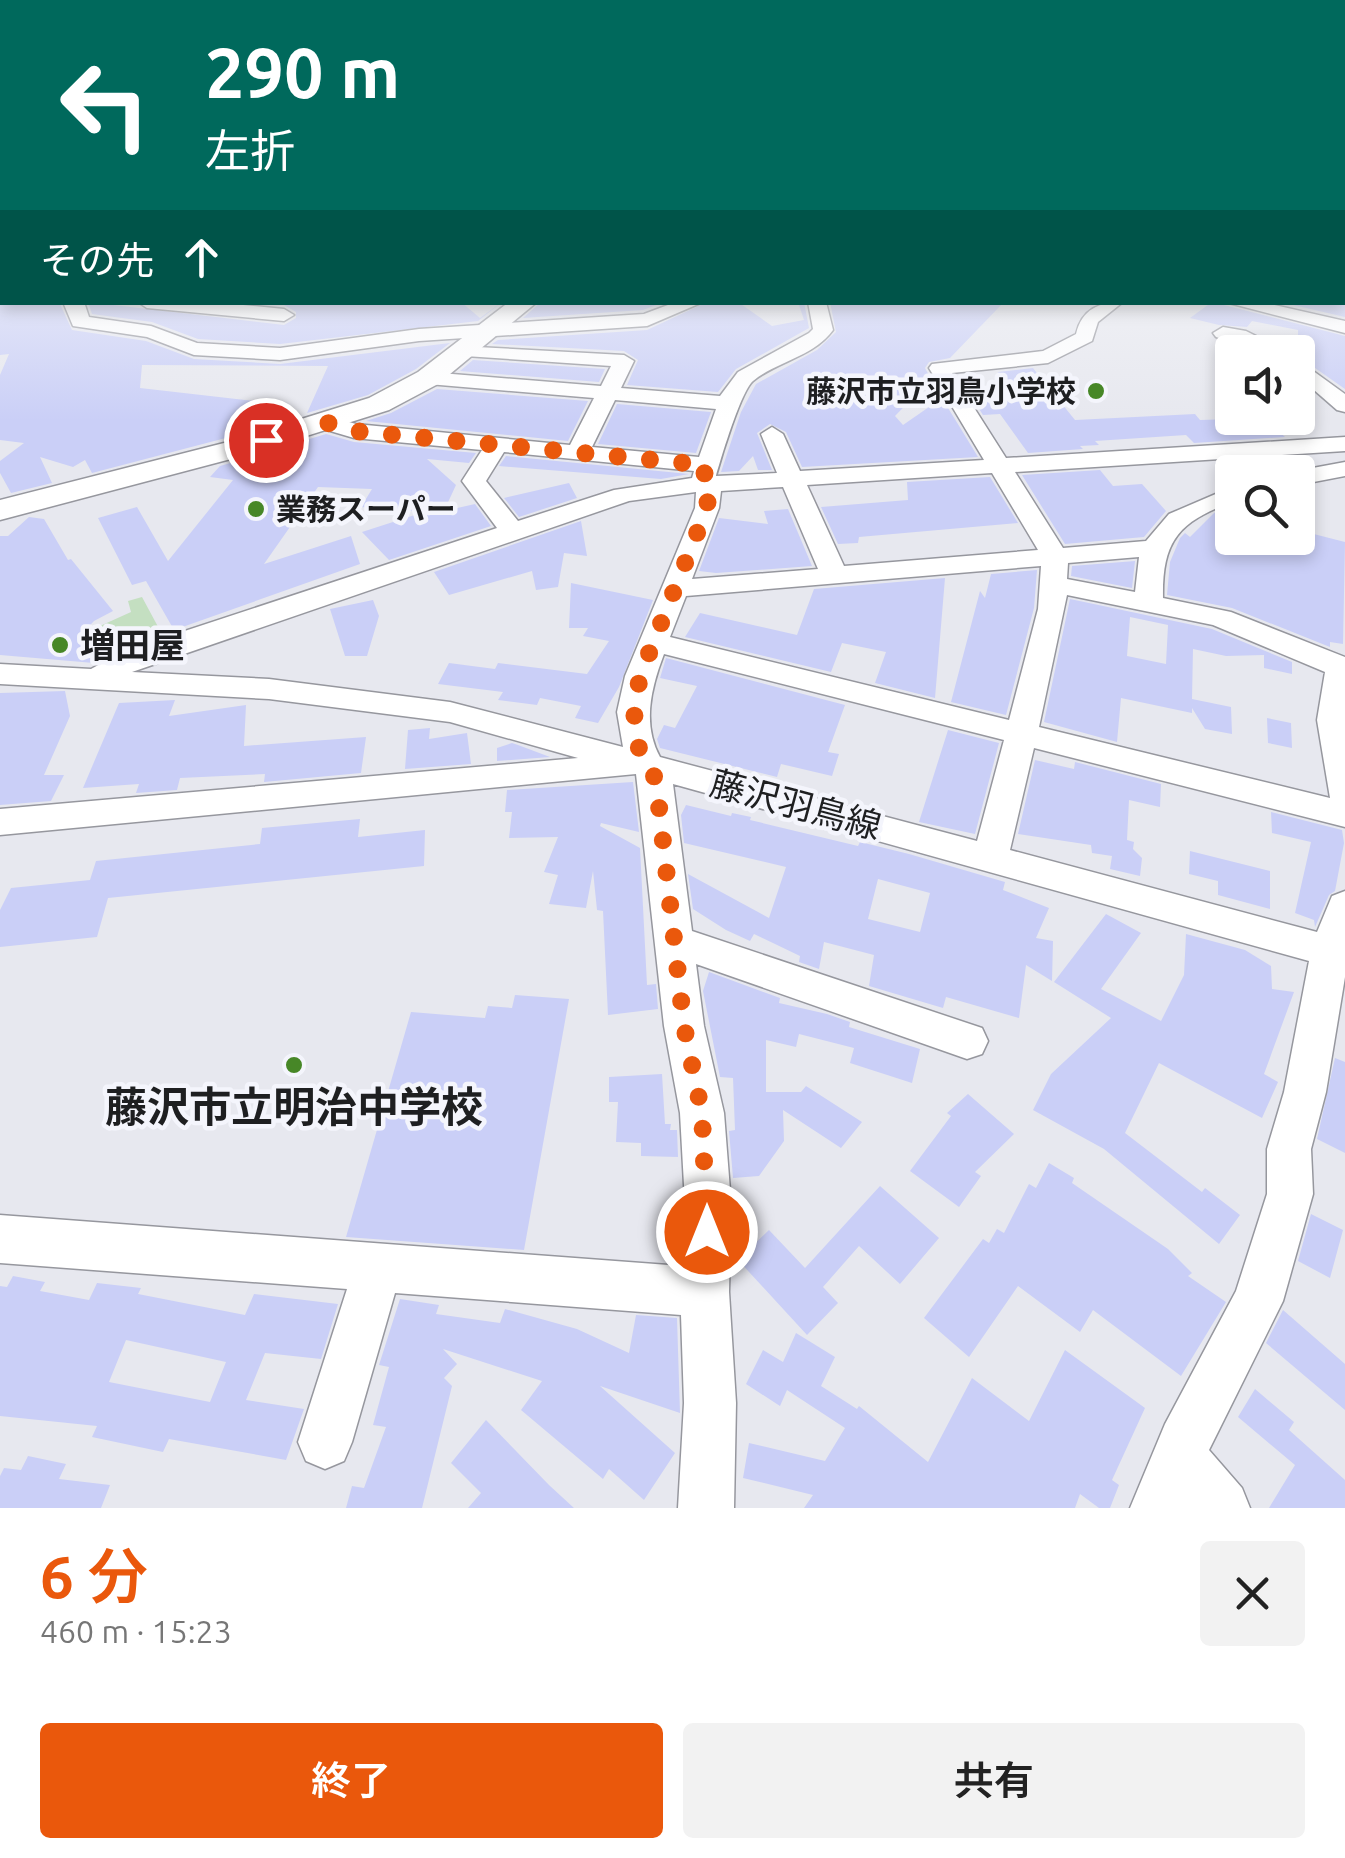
<!DOCTYPE html>
<html lang="ja">
<meta charset="utf-8">
<style>
:root{--surface:#fff;--page:#f2f2f2;--text:#222;--muted:#767676;--accent:#ea580c}
body{margin:0;font-family:Ubuntu,"Noto Sans JP",sans-serif;background:var(--page);color:var(--text);height:100vh;display:flex;flex-direction:column;font-size:38px;white-space:nowrap}
*{box-sizing:border-box;margin:0}
p{font-size:32px;color:var(--muted)}
.icon{flex:none;width:55px;height:55px;fill:none;stroke:currentColor;stroke-width:2;stroke-linecap:round;stroke-linejoin:round}
.map{position:relative;height:1508px;overflow:hidden}
.panel{display:flex;flex-direction:column;background:var(--surface);flex:1}
.panel>*{flex:none}
.guide{position:absolute;left:0px;top:0px;width:1345px;height:305px;box-shadow:0 5px 15px #0003;background:#00695c;color:#fff;overflow:hidden}
.tools{position:absolute;left:1215px;top:335px;display:grid;gap:20px}
.tools a{display:grid;place-items:center;width:100px;height:100px;border-radius:10px;background:var(--surface);box-shadow:0 5px 15px #0003;font-size:50px}
.pin{position:absolute;display:grid;place-items:center;width:85px;height:85px;color:#fff;margin:-42px;border:5px solid #fff;border-radius:50%;box-shadow:0 2px 10px #0007}
.me{position:absolute;width:110px;margin:-55px;rotate:0deg;stroke-linejoin:round;filter:drop-shadow(0 0 8px #0008)}
.turn{display:flex;align-items:center;gap:35px;height:210px;padding:0 40px;font-size:45px}
.turn .icon{width:130px;height:130px;stroke-width:2.5}
.turn b{display:block;font-size:70px;line-height:85px}
.then{display:flex;align-items:center;height:95px;padding:0 40px;background:#0003;gap:20px;font-size:38px}
.round{display:grid;place-items:center;flex:none;width:105px;height:105px;border-radius:10px;background:var(--page)}
.head{display:flex;align-items:center;justify-content:space-between;height:170px;padding:0 40px}
h1{font-size:60px;font-weight:600;line-height:75px;color:var(--accent)}
.button{display:flex;gap:20px;margin-top:auto;padding:20px 40px}
.button a{flex:1;height:115px;border-radius:10px;background:var(--accent);color:#fff;font-size:40px;font-weight:600;line-height:115px;text-align:center}
.button a+a{background:var(--page);color:var(--text)}
.map>svg:first-child{display:block}
.green{fill:#c4dfc1}
.building{fill:#cacff7;fill-rule:evenodd}
.lines{fill:none;stroke-linecap:round;stroke-linejoin:round}
.minor-casing{stroke:#96979e;stroke-width:3}
.major-casing{stroke:#96979e;stroke-width:3}
.minor{fill:#fff;fill-rule:evenodd}
.major{fill:#fff;fill-rule:evenodd}
.route{stroke:#ea580c;stroke-width:18;stroke-dasharray:0 32.4}
.poi-dot{fill:#478727;stroke:#f4f5fc;stroke-width:4}
.labels{text-anchor:middle;dominant-baseline:central;stroke-width:9;stroke-linejoin:round;paint-order:stroke}
.far-poi-label{font-size:30px;font-weight:bold;fill:#1e1f21;stroke:#f4f5fc;text-anchor:end}
.poi-label{font-size:35px;font-weight:bold;fill:#1e1f21;stroke:#f4f5fc;text-anchor:start}
.street-label{font-size:35px;fill:#1e1f21;stroke:#f4f5fc}
.near-poi-label{font-size:42px;font-weight:bold;fill:#1e1f21;stroke:#f4f5fc}
</style>
<div class="map">
<svg width="1345" height="1508" viewBox="0 0 1345 1508">
<rect width="100%" height="100%" fill="#e7e8ef"/>
<path class="green" d="M142,597l21,39 -48,22 -15,-32 31,-14 -3,-11z"/>
<path class="building" d="M5,302h54l13,28 74,11 48,18 86,5 170,-21 -34,26 -48,26 -61,18 21,-47 -186,-1 -2,23 132,15 -31,31 -149,39 -7,-13 -12,7 -33,-10 12,26 -41,10 -11,-20v-12l24,-18 -24,-3v-65l9,-21 -9,1v-51z
M88,302l196,23 12,-7v-6l-12,-7 -28,-3h205l19,16 22,-16 -24,19 -198,23 -82,-5 -46,-17 -60,-8z
M541,302h123l-21,8 -120,8z
M707,302h31l34,24 32,-6 -6,-18h6l5,26 -73,41 -18,23 -91,-7 11,-25 -14,-9 -132,-7 6,-4 149,-10z
M830,302h174l-54,56 -21,4 -4,6 6,11 -36,37 8,9 39,-27 36,59 -176,10 -16,-35 -16,-8 -13,9 15,37h-14l-5,-14 -14,15 -18,1 20,-60 15,-28 61,-34 19,-18z
M1212,302l133,34v53l-47,-33v-26l-46,-9 -5,6 -28,-2 -29,-7z
M1280,302h65v15z
M473,360l132,9 -6,13 -139,-11z
M1033,368l42,52 120,-6 5,6 64,-2 21,19 -91,6 -8,-8 -91,6 4,4 -19,1 3,3 -55,4 -28,-39 -17,1 -14,-22 43,-3 -14,-18z
M437,389l151,12 -20,40 -202,-20 25,-8z
M617,404l94,8 -15,41 -98,-9z
M326,434l28,8 122,11 -7,10 -42,-4 29,26 -12,26 31,-7 16,22 -102,34 -27,-28 62,-20 -63,-5 11,-18 -54,-2 -54,77 87,-28 9,28 -186,66 -28,-49 -14,4 -34,-67 39,-11 31,54 65,-81 -23,-3 10,-11 35,-10 17,2 11,-11z
M506,456l183,18 -28,5 -162,-13z
M1307,457l8,7 -37,8h-53l-10,-9z
M1100,470l13,16 29,-2 24,27 -22,26 -79,7 -43,-69z
M990,477l28,46 -159,14 -1,6 -20,1 -17,-37 87,-7 -1,-18z
M569,483l8,15 -58,19 -15,-19z
M1232,506v32h66v-8l47,12 -2,102 -13,-2v5l-98,-39 -65,-13 3,-33 10,-24 5,-5 5,4 24,-24z
M788,509l24,57 -96,7 -17,-2 20,-53 49,6 -4,-13z
M29,517l15,2 24,41 3,-1 42,52 -19,10 -15,16 15,26 -94,-8v-119h8z
M581,521l6,35 -23,-3 -6,34 -22,3 -4,-19 -83,24 -15,-23z
M1135,561l-3,27 -61,-12 1,-10z
M1037,570l-3,38 -28,107 -55,-13 29,-111 5,7 6,-24z
M945,578l-10,120 -60,-15 11,-31 -44,-9 -11,29 -146,-35 15,-24 97,22 17,-46z
M571,583l82,17 -34,87 -21,36 -23,-5 6,-12 -41,-8 -3,7 -39,-5 5,-8 -65,-8 11,-21 46,6 3,-6 89,11 22,-33 -26,-5 5,-8h-19z
M1070,599l142,30 80,33v12l-28,-6v-13l-38,1 -33,-7 -1,50 39,8 1,27 -27,-5 -13,-21v5l-71,-15 -4,44 -73,-20zM1130,617l38,8 -2,39 -39,-8z
M373,600l6,16 -12,40h-22l-15,-47z
M666,658l179,47 -17,47 11,2 -7,22 -51,-12 -4,13 -117,-29 -3,-9 7,-14 11,3 22,-42 -37,-8z
M65,691l5,25 -26,59h20l-13,26 -51,4v-112z
M175,700l-6,16 77,-11 -2,41 122,-9 -5,36 -97,9 1,-8 -85,4 -3,12 -41,3 3,-9 -56,4 36,-85z
M1267,718l24,5 1,25 -24,-5z
M430,728l-1,11 38,-6 4,31 -66,5 3,-39z
M948,730l51,13 -24,91 -56,-12z
M512,743l6,2 32,12 -53,4v-13z
M1035,760l39,9 1,-7 86,22 -1,23 -31,-7 -2,40 7,2 -1,7 9,9 -2,18 -30,-7 2,-13 -20,-3 -1,-8 -73,-11z
M633,782l6,50 -38,-9 -1,3 40,22 7,137 9,-1 2,25 -50,6 -5,-104 -6,-1 -4,-39 -7,37 -37,-4 9,-29 -14,-3 14,-35 -49,1 3,-26h-7l2,-22z
M686,805l45,11 1,-3 19,4 -1,3 108,26 2,-4 49,12 96,28 -2,8 46,18 -13,30 17,3 -1,40 -26,-16 -7,53 -73,-21 -3,11 -74,-22 5,-31 -50,-13 -5,27 -20,-7 1,-6 -46,-22 -4,7 -24,-11 -33,-21 -5,-35 81,44 17,-51 -102,-24 -3,-28zM878,879l52,14 -10,39 -52,-13z
M1271,812l71,18 2,13 -9,48 -6,4 -14,32 -1,-7 -19,-7 16,-71 -39,-9z
M360,819l-2,18 67,-7 -1,36 -316,32 -11,39 -97,10v-37l11,-22 79,-8 6,-19 164,-17 2,-16z
M1190,851l80,20v38l-52,-14v-14l-29,-7z
M1106,914l35,19 -40,56 60,32 23,-46 2,-41 59,16 26,16 1,23 22,3 -30,82 14,8 -16,36 -103,-55 -34,70 77,59 3,-4 35,27 -21,29 -115,-95 -71,-39 18,-36 60,-56 -57,-36z
M709,972l71,26 -1,5 48,11 23,8 -1,5 71,22 -8,34 -62,-20 4,-15 -55,-14 -3,13 -30,-7v52h35l5,-6 56,36 -21,26 -58,-38 1,31 -25,35 -26,2 -4,-47 6,-1 -2,-52 -13,-1 -17,-86z
M515,995l54,4 -45,251 -178,-13 65,-225 74,6 3,-12 24,2z
M1335,1058l10,4v91l-28,-14z
M662,1074l3,50h6l-1,6h7l1,27 -37,-1v-13l-25,-1 2,-40h-9v-25z
M968,1094l46,40 -39,38 6,4 -22,31 -49,-36 41,-55 -4,-3z
M1049,1163l25,15 -2,5 96,66 24,24 -4,3 38,26 -45,74 -88,-66 -13,22 -62,-46 -49,71 -45,-39 59,-79 6,4 8,-14 7,4 25,-49 7,4z
M880,1186l59,52 -39,46 -41,-38 -36,41 15,16 -31,32 -69,-75 31,-30 36,38z
M1311,1214l32,16 -13,48 -32,-17z
M13,1276l32,6 -5,9 49,9 8,-17 44,5 -3,6 107,21 9,-21 84,10 -17,55 -56,-6 -19,47 58,9 -18,51 -117,-21 -6,13 -71,-15 5,-11 -97,-10v-130l7,1zM126,1340l100,22 -16,40 -101,-20z
M400,1299l39,6 -3,9 64,9 5,-14 72,20 52,24 7,-38 41,3 3,95 -80,-27 75,67 -31,47 -35,-31 -6,10 -82,-69 21,-29 -99,-32 14,15 -13,14 8,8 -30,122h-76l6,-22 12,2 22,-61 -13,-2 16,-58 -10,-2z
M1283,1310l62,54v46l-79,-67z
M796,1333l39,24 -14,29 36,23 2,-3 69,56 44,-84 57,43 36,-71 80,58 -33,72 7,5 -9,23h-11l-19,-14 -5,14h-271l9,-13 -70,-17 6,-35 76,18 20,-33 -58,-38 -7,16 -34,-22 17,-34 20,12z
M1255,1389l39,33 -5,8 56,50v28h-76l26,-43 -57,-48z
M486,1420l63,65 25,23h-106l13,-15 -30,-30z
M28,1456l38,8 -7,15 51,6 -9,23h-101v-32l4,-8 17,2z"/>
<g class="lines">
<defs>
<path id="minor" d="M1342,222h3v10h-3z
M1342,261h3v10h-3z
M0,288l2,1v11h-2z
M63,302h21l5,15 62,9 46,17 83,5 139,-19 225,-15 32,-12h27l-56,24 -228,15 -139,19 -86,-5 -47,-18 -74,-11z
M138,302h74l72,7 10,6 -10,6 -137,-13z
M808,302h18l7,28c-21,28 -54,30 -80,51 -12,10 -32,77 -37,95l61,-3 -16,-39 11,-7 11,7 17,37 184,-11 -55,-92 3,-4 111,-13 33,-17c6,-25 23,-32 47,-32l-25,20 -6,19 -44,22 -96,10 54,85 339,-21v14l-330,21 48,76 83,-7 23,-27 63,-27v15c-53,20 -70,38 -69,96l68,14 114,45v170l-311,-79 -24,102 307,82 15,-36 13,-5v86l-19,115 -15,57 2,45 -30,107 -74,149 33,38 8,20h-120l35,-84 71,-133 31,-97v-45l17,-57 25,-131 -636,-177 19,147 290,97 6,13 -6,13 -15,5 -271,-95 8,62 20,87 7,90 -2,89 7,111 -2,105h-56l6,-105 -3,-88 -286,-22 -43,149 -8,19 -19,8 -19,-8 -8,-19 49,-153 -347,-26v-48l682,51 3,-63 -5,-90 -16,-87 -28,-252 -636,61v-26l578,-51 -128,-36 -181,-23 -269,-15v-20l91,5 33,-18 373,-123 -35,-47 20,-31 -128,-12 -34,-10 -3,-5 11,-7 28,8 214,21 24,-47 -166,-14 -10,-6 10,-6 173,14 10,-20 -146,-10 -10,-6 3,-4 166,9 10,6 -13,27 99,8 18,-24 71,-39 4,-4zM615,400l101,9 -17,48 -107,-10zM504,452l190,19 -2,7 -78,12 -96,31 -32,-40zM992,473l46,77 -194,16 -37,-81zM783,487l35,82 -126,10 27,-71 2,-17zM696,492l-1,16 -70,168 -8,36 6,35 -173,-45 -181,-23 -137,-7 497,-171zM1139,557l-4,35 -68,-13 1,-16zM1041,566l-3,43 -29,111 -339,-83 16,-41zM1067,595l146,30 112,47 -8,48 13,78 -291,-71zM664,654l340,86 -27,101 -317,-84c-18,-33 -9,-69 4,-103z
M1225,302h36l84,19v12z
M1223,327l23,4 42,21h-26l-46,-15 -3,-4z
M1298,360l47,34v18l-8,-2 -39,-34z
M1345,462v14l-47,9v-13h-7z"/>
<path id="major" d="M509,302h28l-99,82 -49,26 -143,45 -246,65v-20l224,-57 145,-45 49,-26z"/>
</defs>
<use href="#minor" class="minor-casing"/>
<use href="#major" class="major-casing"/>
<use href="#minor" class="minor"/>
<use href="#major" class="major"/>
</g>
<linearGradient id="sky" x2="0" y2="1"><stop stop-color="#79b3da"/><stop offset="0.5" stop-color="#f4f5f8"/><stop offset="1" stop-color="#f4f5f8" stop-opacity="0"/></linearGradient>
<rect width="1345" height="421" fill="url(#sky)"/>
<g class="lines">
<path class="route" d="M266,440l62,-17 26,8 352,34 -3,17 6,4 -2,22 -67,168 -6,36 4,34 18,34 28,246 18,87 5,119"/>
</g>
<g class="poi-dot">
<circle cx="1096" cy="391" r="10"/>
<circle cx="256" cy="509" r="10"/>
<circle cx="60" cy="645" r="10"/>
<circle cx="294" cy="1065" r="10"/>
</g>
<g class="labels">
<g class="far-poi-label">
<text x="1076" y="391">藤沢市立羽鳥小学校</text>
<text x="276" y="509" text-anchor="start">業務スーパー</text>
</g>
<g class="poi-label">
<text x="80" y="645">増田屋</text>
</g>
<g class="street-label">
<text transform="translate(796 804) rotate(15)">藤沢羽鳥線</text>
</g>
<g class="near-poi-label">
<text x="294" y="1106">藤沢市立明治中学校</text>
</g>
</g>
</svg>
<div class="tools">
<a><svg class="icon" aria-label="sound" viewBox="0 0 24 24"><path d="M4 9h4l5-4v14l-5-4H4zM17 9q2 3 0 6"/></svg></a>
<a><svg class="icon" aria-label="search" viewBox="0 0 24 24"><circle cx="10" cy="10" r="6"/><path d="M15 15l6 6"/></svg></a>
</div>
<div class="pin" style="left:266px;top:440px;background:#d93025"><svg class="icon" aria-label="arrive" viewBox="0 0 24 24"><path d="M6 21V4h12l-3 4 3 4H6"/></svg></div>
<svg class="me" style="left:707px;top:1232px" viewBox="-20 -20 40 40"><circle r="17" fill="#ea580c" stroke="#fff" stroke-width="3"/><path d="M0-11L8 9 0 5-8 9z" fill="#fff"/></svg>
<div class="guide">
<div class="turn"><svg class="icon" aria-label="left" viewBox="0 0 24 24"><path d="M17 20v-9H6M10 6l-5 5 5 5"/></svg><div><b>290 m</b>左折</div></div>
<div class="then">その先<svg class="icon" aria-label="ahead" viewBox="0 0 24 24"><path d="M12 20V5M6 11l6-6 6 6"/></svg></div>
</div>
</div>
<section class="panel">
<div class="head"><div><h1>6 分</h1><p>460 m · 15:23</p></div><a class="round"><svg class="icon" aria-label="close" viewBox="0 0 24 24"><path d="M6 6l12 12M18 6L6 18"/></svg></a></div>
<div class="button"><a>終了</a><a>共有</a></div>
</section>
